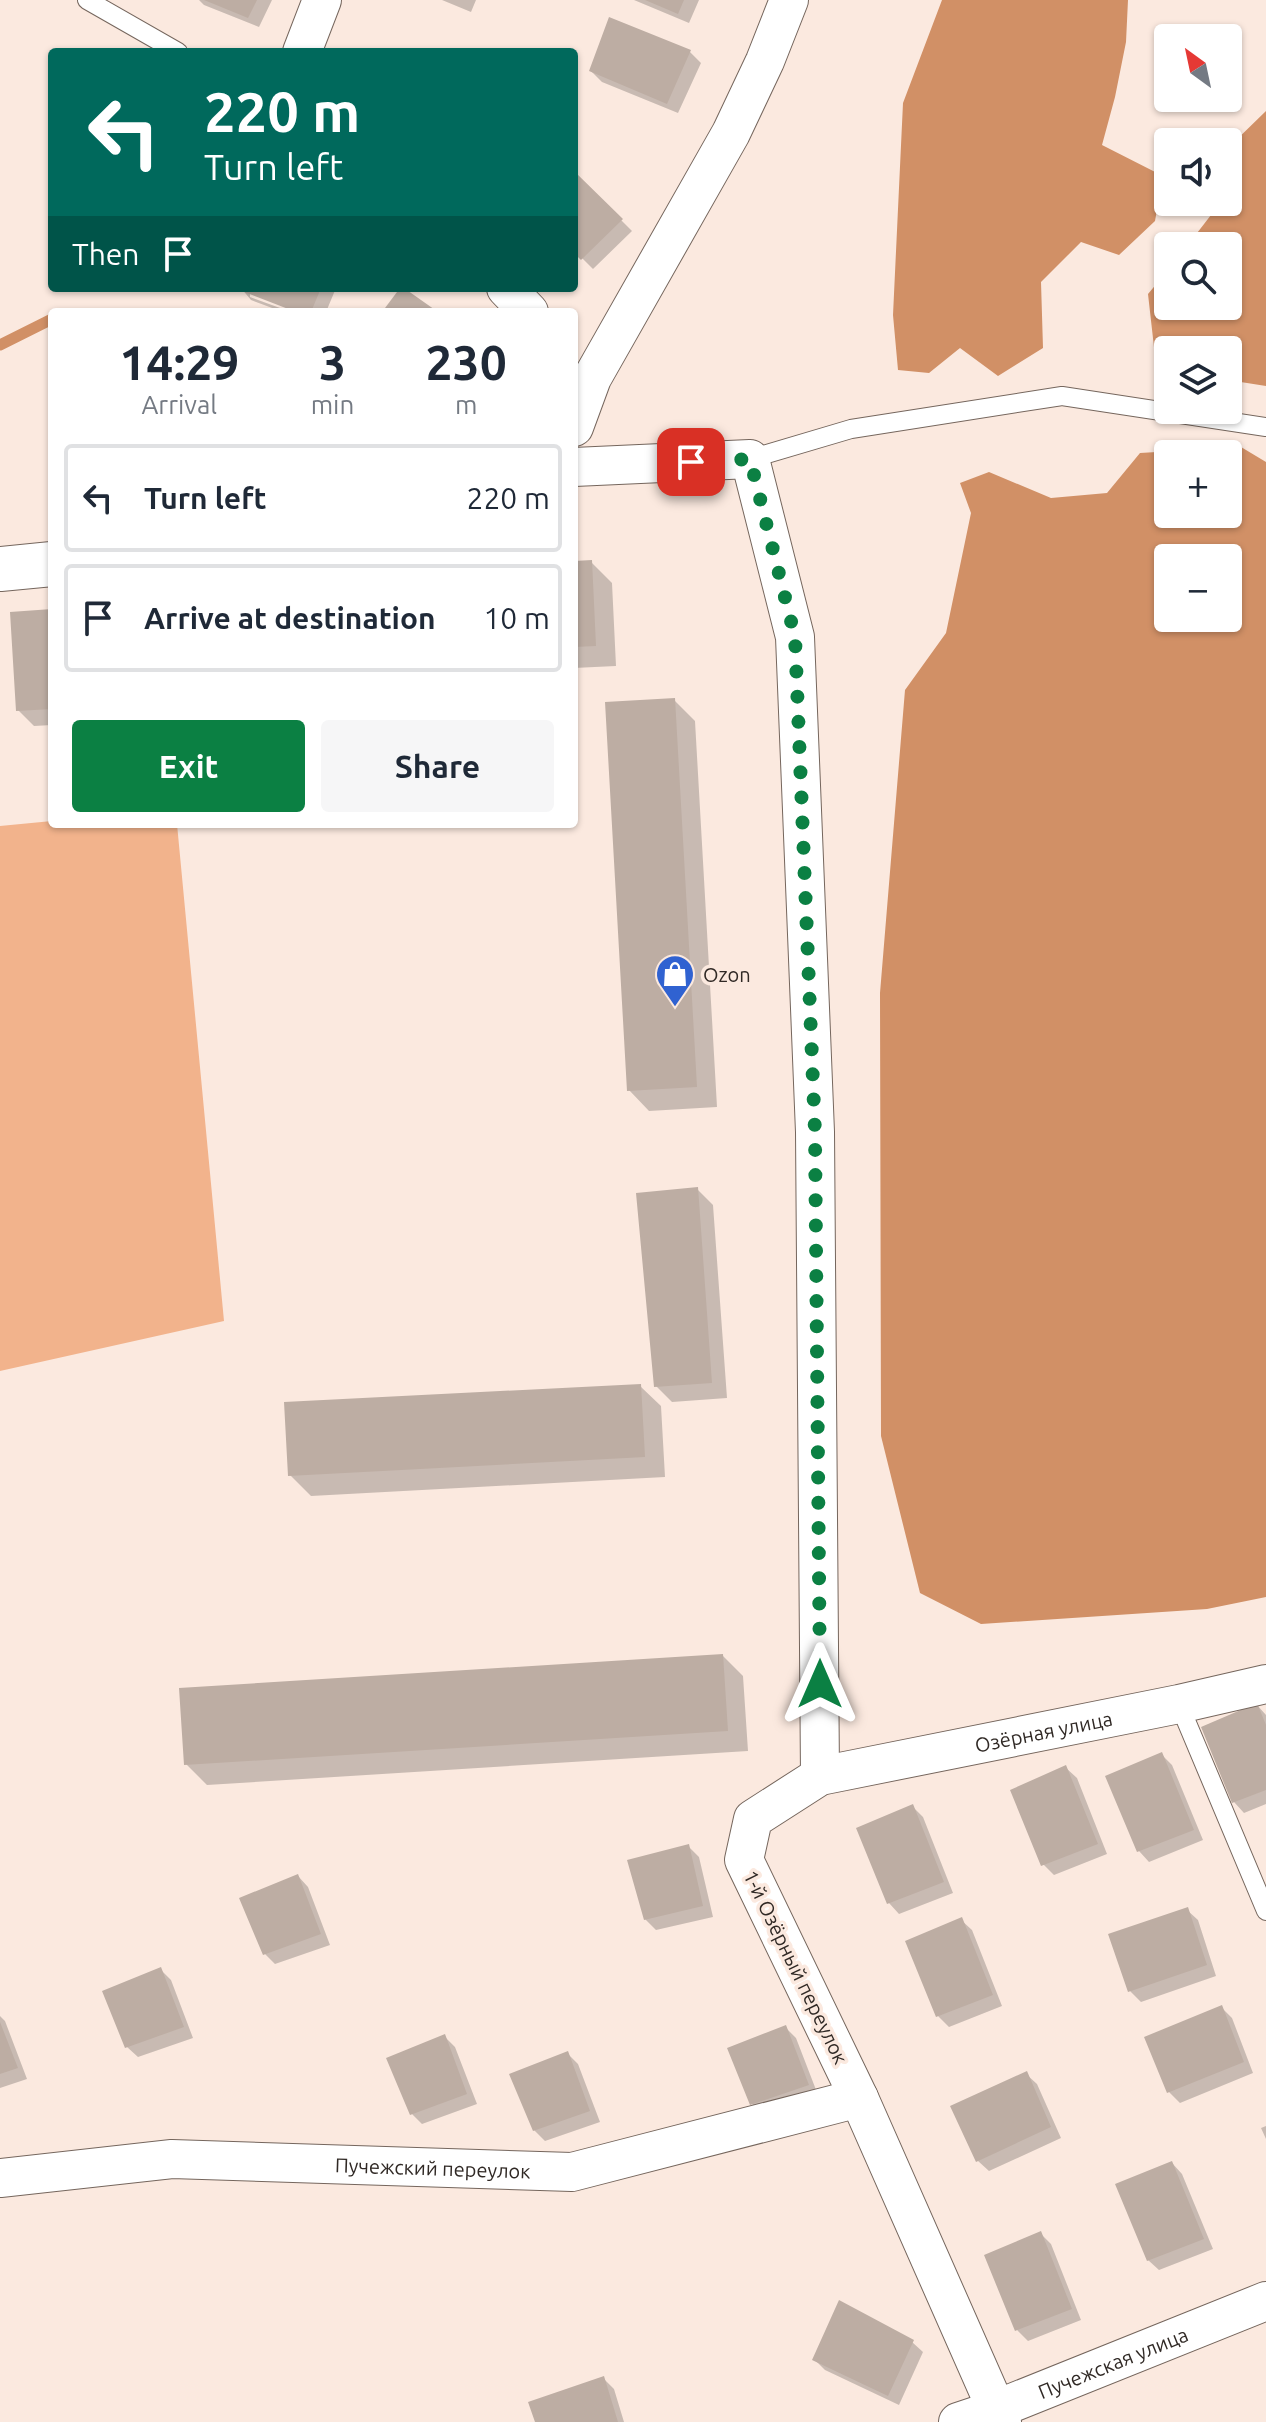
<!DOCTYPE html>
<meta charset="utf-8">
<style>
:root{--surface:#fff;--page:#f6f6f7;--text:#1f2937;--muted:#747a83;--line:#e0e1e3;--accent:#0b8043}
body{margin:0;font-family:Ubuntu,sans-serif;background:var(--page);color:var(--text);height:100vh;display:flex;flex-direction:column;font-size:30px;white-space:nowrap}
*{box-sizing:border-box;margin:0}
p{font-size:26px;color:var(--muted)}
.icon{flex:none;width:44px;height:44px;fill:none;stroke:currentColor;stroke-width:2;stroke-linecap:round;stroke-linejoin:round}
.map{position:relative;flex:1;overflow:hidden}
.side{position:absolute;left:48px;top:308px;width:530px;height:520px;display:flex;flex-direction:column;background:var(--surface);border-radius:8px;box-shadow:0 2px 6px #0004}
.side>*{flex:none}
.banner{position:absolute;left:48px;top:48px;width:530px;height:244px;border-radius:8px;box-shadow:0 2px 6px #0004;background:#00695c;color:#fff;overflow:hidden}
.needle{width:52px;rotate:327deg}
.controls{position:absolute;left:1154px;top:24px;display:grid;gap:16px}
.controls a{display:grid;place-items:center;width:88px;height:88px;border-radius:8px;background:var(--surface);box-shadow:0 2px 6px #0004;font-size:40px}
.pin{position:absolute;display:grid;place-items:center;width:68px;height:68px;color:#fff;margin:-34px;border-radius:16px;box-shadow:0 4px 12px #0006}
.me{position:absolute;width:88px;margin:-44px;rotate:0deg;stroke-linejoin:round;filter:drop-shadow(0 0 6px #0008)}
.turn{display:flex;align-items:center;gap:28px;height:168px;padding:0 24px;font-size:36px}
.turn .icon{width:104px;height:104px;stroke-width:2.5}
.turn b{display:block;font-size:56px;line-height:68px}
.then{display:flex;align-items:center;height:76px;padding:0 24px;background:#0003;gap:16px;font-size:30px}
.eta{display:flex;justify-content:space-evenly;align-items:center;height:136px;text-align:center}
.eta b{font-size:48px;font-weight:700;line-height:56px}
.primary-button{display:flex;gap:16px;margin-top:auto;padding:16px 24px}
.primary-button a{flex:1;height:92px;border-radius:8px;background:var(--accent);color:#fff;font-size:32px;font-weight:700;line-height:92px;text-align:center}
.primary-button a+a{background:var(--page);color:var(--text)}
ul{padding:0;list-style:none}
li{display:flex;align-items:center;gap:24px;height:108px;margin:0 16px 12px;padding:0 8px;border:4px solid var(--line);border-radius:8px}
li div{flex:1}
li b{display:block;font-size:30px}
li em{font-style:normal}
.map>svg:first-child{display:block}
.green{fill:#f2b38c}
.water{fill:#d19066;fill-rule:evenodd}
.shadow{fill:#0003}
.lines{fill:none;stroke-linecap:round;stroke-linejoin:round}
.stream{stroke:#d19066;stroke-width:11}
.building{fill:#bdada3}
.lane-casing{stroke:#75665d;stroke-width:20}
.street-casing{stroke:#75665d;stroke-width:40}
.secondary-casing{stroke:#75665d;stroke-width:46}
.lane{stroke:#fff;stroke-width:18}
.street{stroke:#fff;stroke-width:38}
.secondary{stroke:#fff;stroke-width:44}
.route{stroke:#0b8043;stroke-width:14;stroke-dasharray:0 25.2}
.labels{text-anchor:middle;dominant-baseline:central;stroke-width:7;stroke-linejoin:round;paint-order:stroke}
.poi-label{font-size:20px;fill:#302925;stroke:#fbe9df;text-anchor:start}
.street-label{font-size:20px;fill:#302925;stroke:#fbe9df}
</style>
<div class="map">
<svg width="1266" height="2422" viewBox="0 0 1266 2422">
<rect width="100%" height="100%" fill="#fbe9df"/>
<path class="green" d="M52,821v3h125l47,497 -224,50v-545z"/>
<path class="water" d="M942,0h186l-2,42 -11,55 -13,48 61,31 -8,45 -36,34 -38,-13 -40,40 2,66 -45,28 -38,-28 -31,25 -31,-3 -5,-55 10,-212z
M1266,111v275l-38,-6v-30h-60v11l-13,-5 -7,-62 20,-24v36h60v-60h-41l24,-31 1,-13h16v-54z
M1241,447l25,15v1135l-59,12 -226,15 -61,-31 -39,-157 -1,-443 25,-303 41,-57 25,-120 -11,-30 29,-11 62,26 56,-5 33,-40zM1168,454h60v60h-60zM1168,558h60v60h-60z"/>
<path class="shadow" d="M199,0h73l-13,27 -55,-22z
M442,0h34l-5,12z
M634,0h65l-10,23z
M690,52l11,11 -23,50 -76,-31 -11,-11z
M574,173l58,58 -39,38 -19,-19z
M241,288h95l-10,24h-24l-52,-20v5l41,15h-8l-32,-12z
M591,562l21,21 4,83 -42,2v-105z
M52,611v114l-18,1 -16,-16z
M674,700l21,21 22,386 -68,4 -20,-21z
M697,1189l16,16 14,193 -55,4 -16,-16z
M640,1386l21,20 4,71 -354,19 -21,-21z
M723,1656l20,20 5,75 -541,34 -21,-21z
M1257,1705l9,10v89l-22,9 -10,-11z
M1161,1754l11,11 31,75 -54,22 -10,-11z
M1066,1768l11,10 30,76 -53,21 -11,-11z
M912,1806l11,11 30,76 -54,21 -10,-11z
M688,1846l11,11 14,60 -57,13 -11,-11z
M298,1876l10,11 22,58 -55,19 -10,-10z
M1187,1910l11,10 18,56 -75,26 -11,-11z
M961,1920l11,10 30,76 -53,21 -11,-11z
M160,1969l11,11 22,58 -55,19 -11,-10z
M1221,2007l11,11 21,55 -73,30 -11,-11z
M0,2016l5,5 22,58 -27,9z
M785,2027l11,11 22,57 -55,20 -11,-11 -23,-54z
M444,2036l11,11 22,57 -55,20 -10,-10z
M567,2053l11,11 22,58 -55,19 -11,-11z
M1026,2074l11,10 24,54 -72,33 -11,-10z
M1266,2126v13l-5,-11z
M1172,2163l10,11 31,75 -54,21 -11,-10z
M1040,2233l11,11 30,76 -53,21 -11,-11z
M912,2342l11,10 -24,53 -74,-35 -11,-11z
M603,2378l11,11 10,33h-87z"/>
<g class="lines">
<path class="stream" d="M0,345l52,-26"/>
</g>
<path class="building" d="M204,0h53l-9,18z
M645,0h39l-6,14z
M609,17l82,33 -24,54 -78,-33z
M574,171l49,48 -42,41 -7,-7z
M234,288h87l-10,24h-15z
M400,288h4l34,24h-56z
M592,560l4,86 -22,1v-86z
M52,609v100l-36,2 -6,-99z
M675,698l22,389 -70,4 -22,-389z
M698,1187l14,196 -58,4 -18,-194z
M641,1384l4,73 -357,19 -4,-74z
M723,1654l5,77 -544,34 -5,-77z
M1257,1703l9,22v65l-34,13 -31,-76z
M1162,1752l32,78 -57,22 -32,-76z
M1066,1765l32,79 -57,22 -31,-76z
M913,1804l31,78 -57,22 -31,-76z
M689,1844l14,62 -59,14 -17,-60z
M298,1874l23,60 -58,21 -24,-57z
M1188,1907l19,58 -79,27 -20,-58z
M962,1917l31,78 -57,22 -31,-76z
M161,1967l23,60 -59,21 -23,-57z
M1222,2005l22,57 -77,31 -23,-56z
M0,2022l18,46 -18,6z
M786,2025l23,60 -59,20 -23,-57z
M445,2034l22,60 -57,21 -24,-57z
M568,2051l22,60 -57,20 -24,-57z
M1027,2071l24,56 -75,35 -26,-56z
M1172,2161l32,78 -57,22 -32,-77z
M1041,2231l31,78 -57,22 -31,-76z
M839,2300l75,40 -26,56 -76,-36z
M604,2376l14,46h-83l-7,-20z"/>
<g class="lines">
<defs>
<path id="lane" d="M87,0l91,52
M750,459l101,-30 211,-33 204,31
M1179,1704l87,207"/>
<g id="street">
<path d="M302,52l20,-52"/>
<path d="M506,288l23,24"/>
<path d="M574,427l18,-49 139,-245 34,-72 24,-61"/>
<path d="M574,467l176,-8 45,178 20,495 5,644"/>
<path id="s1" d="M0,2178l172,-19 400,13 287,-74"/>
<path id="s2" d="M958,2422l39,-13 269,-108"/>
<path id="s3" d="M1002,2422l-143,-324 -115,-238 9,-41 67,-43 359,-72 87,-20"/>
</g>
<path id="secondary" d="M0,569l52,-5"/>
</defs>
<use href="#lane" class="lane-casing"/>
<use href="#street" class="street-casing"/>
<use href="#secondary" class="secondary-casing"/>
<use href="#lane" class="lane"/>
<use href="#street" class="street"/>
<use href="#secondary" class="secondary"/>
</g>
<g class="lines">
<path class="route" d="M691,462l59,-3 45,178 20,495 5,552"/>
</g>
<defs>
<symbol id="shop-pin" viewBox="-11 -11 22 30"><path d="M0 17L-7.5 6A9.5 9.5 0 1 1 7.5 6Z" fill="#3062d1" stroke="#fbe9df"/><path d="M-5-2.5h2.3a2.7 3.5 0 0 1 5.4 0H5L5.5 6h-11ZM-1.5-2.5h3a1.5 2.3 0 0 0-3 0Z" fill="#fff"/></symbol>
</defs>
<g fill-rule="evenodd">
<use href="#shop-pin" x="653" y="952" width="44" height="60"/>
</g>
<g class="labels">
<g class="poi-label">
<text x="703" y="974">Ozon</text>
</g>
<g class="street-label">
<text stroke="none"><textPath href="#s3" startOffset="968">Озёрная улица</textPath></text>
<text transform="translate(796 1967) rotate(64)">1-й Озёрный переулок</text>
<text stroke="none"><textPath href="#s1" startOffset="434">Пучежский переулок</textPath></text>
<text stroke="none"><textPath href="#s2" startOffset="166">Пучежская улица</textPath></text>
</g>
</g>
</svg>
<div class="controls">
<a><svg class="needle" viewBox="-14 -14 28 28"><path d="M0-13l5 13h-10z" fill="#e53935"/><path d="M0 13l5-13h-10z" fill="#747a83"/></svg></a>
<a><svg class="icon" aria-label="sound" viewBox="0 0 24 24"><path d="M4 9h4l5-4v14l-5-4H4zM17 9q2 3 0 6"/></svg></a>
<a><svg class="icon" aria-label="search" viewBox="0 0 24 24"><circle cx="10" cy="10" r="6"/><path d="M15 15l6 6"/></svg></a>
<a><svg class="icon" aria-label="layers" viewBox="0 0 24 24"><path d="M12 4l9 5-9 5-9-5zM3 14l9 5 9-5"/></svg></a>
<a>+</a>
<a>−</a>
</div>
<div class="pin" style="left:691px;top:462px;background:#d93025"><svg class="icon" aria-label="arrive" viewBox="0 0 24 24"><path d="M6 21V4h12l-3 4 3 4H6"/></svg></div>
<svg class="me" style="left:820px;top:1684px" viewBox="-20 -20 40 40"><path d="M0-17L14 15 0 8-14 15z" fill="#0b8043" stroke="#fff" stroke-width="4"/></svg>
<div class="banner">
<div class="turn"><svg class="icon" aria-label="left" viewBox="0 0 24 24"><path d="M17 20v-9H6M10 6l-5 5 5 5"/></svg><div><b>220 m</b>Turn left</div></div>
<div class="then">Then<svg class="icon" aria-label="arrive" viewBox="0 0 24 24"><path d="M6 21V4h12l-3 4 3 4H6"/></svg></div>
</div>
<section class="side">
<div class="eta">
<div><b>14:29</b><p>Arrival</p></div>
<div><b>3</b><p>min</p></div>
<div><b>230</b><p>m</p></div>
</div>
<ul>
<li><svg class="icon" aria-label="left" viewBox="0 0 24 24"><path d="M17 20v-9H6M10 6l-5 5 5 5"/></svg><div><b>Turn left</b></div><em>220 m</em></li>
<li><svg class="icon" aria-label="arrive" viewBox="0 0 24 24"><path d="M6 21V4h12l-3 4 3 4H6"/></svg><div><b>Arrive at destination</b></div><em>10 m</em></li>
</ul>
<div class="primary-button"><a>Exit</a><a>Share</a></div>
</section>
</div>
